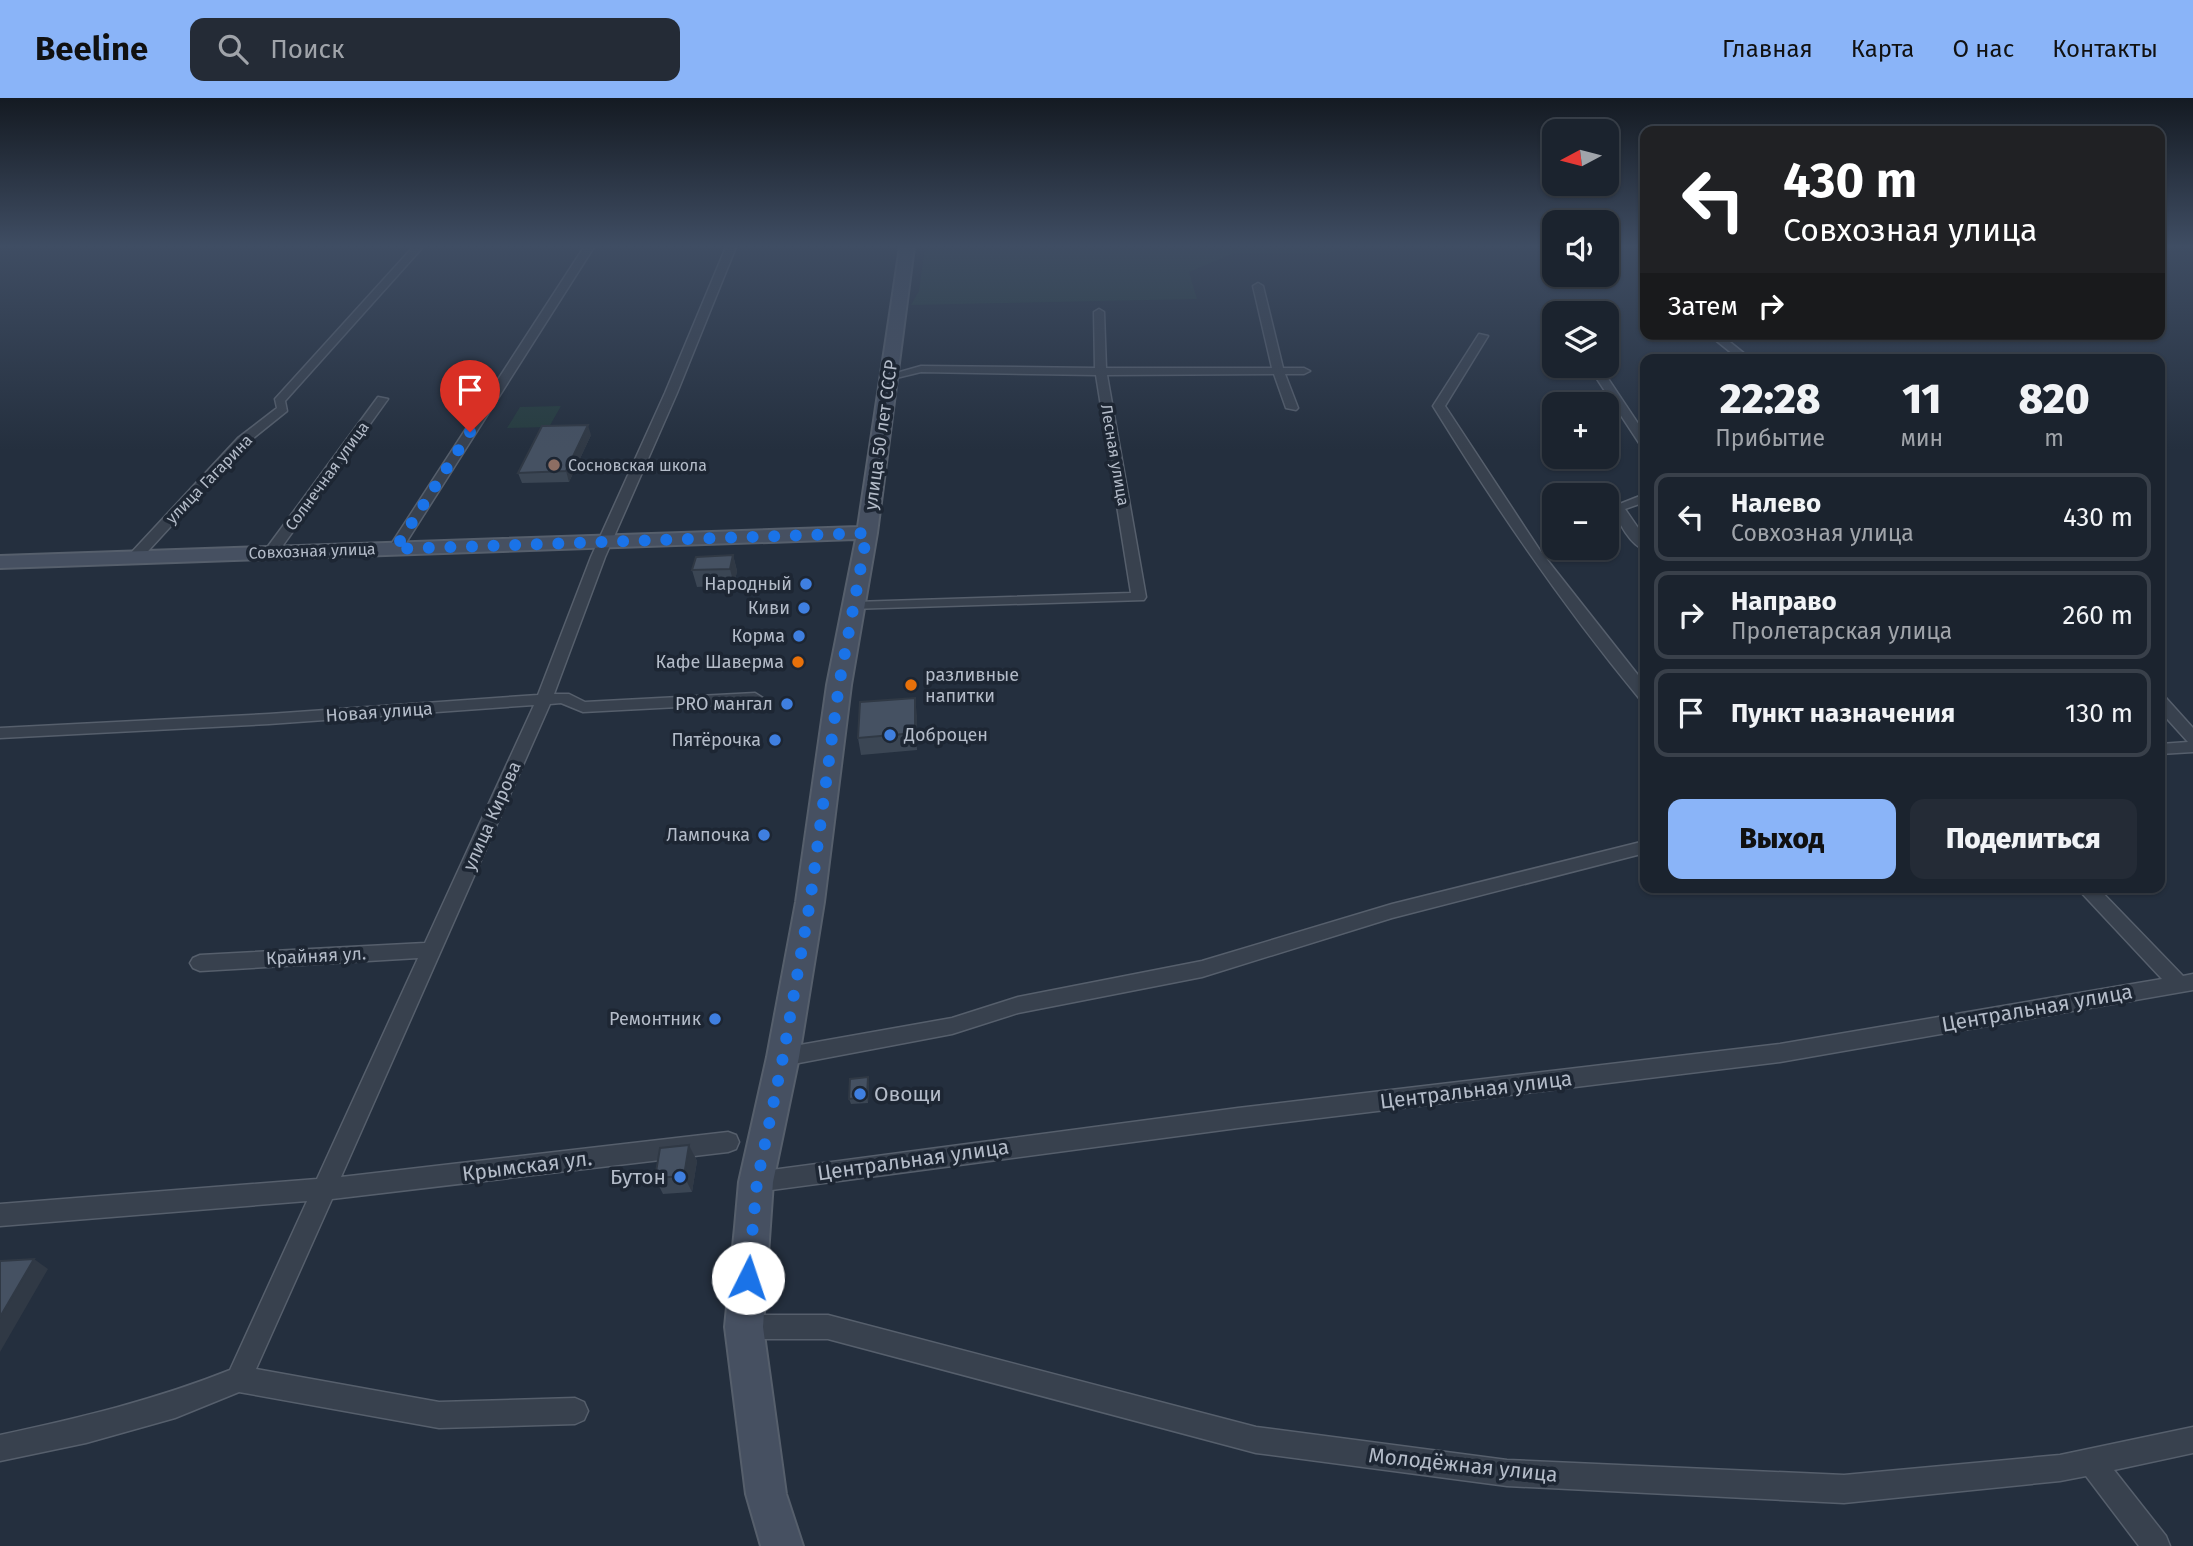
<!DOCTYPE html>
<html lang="ru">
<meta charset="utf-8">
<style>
:root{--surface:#1b232e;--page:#242b36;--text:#f1f3f6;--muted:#a0a4aa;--line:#39404a;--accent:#8ab4f8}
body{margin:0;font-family:"Fira Sans",sans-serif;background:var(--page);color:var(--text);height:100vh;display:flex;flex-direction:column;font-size:26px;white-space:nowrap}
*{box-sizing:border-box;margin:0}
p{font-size:23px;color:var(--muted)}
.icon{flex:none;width:38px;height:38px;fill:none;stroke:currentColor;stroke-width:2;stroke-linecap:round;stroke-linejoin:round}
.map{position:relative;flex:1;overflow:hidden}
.panel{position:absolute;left:1640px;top:256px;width:525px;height:539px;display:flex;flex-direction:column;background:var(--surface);border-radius:14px;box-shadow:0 2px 5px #0004,0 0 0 2px var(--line)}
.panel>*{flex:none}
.banner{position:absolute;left:1640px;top:28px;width:525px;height:214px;border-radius:14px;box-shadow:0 2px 5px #0004,0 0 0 2px var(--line);background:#202124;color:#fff;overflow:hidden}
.needle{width:46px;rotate:263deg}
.buttons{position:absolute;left:1542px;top:21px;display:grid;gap:14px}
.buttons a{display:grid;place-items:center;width:77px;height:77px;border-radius:14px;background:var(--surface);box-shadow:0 2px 5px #0004,0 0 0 2px var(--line);font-size:35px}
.pin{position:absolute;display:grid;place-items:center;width:60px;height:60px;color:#fff;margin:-72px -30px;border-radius:50% 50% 50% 0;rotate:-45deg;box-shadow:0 0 7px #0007}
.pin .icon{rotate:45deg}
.me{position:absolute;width:77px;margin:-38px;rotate:4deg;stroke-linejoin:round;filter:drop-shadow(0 0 5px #0008)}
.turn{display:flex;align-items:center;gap:24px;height:147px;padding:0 28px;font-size:32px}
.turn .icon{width:91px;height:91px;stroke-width:2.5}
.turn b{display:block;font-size:49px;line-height:60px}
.then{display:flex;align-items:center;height:66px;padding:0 28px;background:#0003;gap:14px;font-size:26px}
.eta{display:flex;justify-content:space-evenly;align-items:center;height:119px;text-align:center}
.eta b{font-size:42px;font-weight:800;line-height:49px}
.action{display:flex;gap:14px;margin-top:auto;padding:14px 28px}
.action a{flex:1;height:80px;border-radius:14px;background:var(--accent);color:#111;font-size:28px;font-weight:800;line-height:80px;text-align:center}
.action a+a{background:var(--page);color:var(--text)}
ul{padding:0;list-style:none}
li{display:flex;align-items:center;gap:21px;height:88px;margin:0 14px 10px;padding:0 14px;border:4px solid var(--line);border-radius:14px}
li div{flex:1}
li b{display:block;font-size:26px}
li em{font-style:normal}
header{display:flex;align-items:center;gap:42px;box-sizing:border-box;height:98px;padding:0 35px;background:var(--accent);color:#111}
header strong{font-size:33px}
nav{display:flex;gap:38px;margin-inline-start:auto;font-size:24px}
.search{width:490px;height:63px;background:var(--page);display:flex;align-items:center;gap:18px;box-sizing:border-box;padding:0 24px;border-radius:14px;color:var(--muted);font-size:26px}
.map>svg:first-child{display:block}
.green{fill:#263c3f}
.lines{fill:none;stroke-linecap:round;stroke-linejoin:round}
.street-casing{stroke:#565f6c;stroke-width:3}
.secondary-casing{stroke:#565f6c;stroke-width:4}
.street{fill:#38414e;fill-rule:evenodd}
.secondary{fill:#465061;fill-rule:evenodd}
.wall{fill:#3b4654}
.shaded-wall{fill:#303945}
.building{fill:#455162;stroke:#303945;stroke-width:2}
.route{stroke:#1a73e8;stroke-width:12;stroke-dasharray:0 21.6}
.education-dot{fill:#8d6e63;stroke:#1d2633;stroke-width:2.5}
.shop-dot{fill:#3f7fe0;stroke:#1d2633;stroke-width:2.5}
.food-dot{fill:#e8710a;stroke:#1d2633;stroke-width:2.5}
.labels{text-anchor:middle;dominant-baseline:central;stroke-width:7;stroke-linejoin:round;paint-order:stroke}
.far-street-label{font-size:16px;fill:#b4bcc9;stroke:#1d2633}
.far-poi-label{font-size:16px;fill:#b4bcc9;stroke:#1d2633;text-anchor:start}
.street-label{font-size:18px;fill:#b4bcc9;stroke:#1d2633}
.poi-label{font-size:18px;fill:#b4bcc9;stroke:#1d2633;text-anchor:end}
.near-street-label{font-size:21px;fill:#b4bcc9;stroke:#1d2633}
.near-poi-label{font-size:21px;fill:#b4bcc9;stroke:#1d2633;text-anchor:start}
</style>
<header>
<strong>Beeline</strong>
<div class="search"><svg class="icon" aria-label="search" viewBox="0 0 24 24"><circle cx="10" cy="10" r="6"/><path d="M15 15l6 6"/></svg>Поиск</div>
<nav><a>Главная</a><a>Карта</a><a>О нас</a><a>Контакты</a></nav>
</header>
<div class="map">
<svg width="2193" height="1448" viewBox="0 0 2193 1448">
<rect width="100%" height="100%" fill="#242f3e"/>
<path class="green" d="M925,149h443l-41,6h-93l-45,19 8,27 -286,6 8,-14z
M561,308l-12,21 -42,1 13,-21z"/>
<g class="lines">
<defs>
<path id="street" d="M413,149h10l-138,154 2,10 -41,33 -107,117h-10v-6l109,-117 39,-30 -2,-9z
M584,149h10l-192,302 -7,4 -5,-1 -2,-3z
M726,149h10l-59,146 -72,164 -51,137h15l16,8 170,-9 8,5 -8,5 -172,9 -22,-9 -11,1 -209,473 387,-45 8,3 3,7 -3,7 -8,3 -396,47 -76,170 183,33 136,-4 9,4 4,9 -4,9 -9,4 -136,4 -200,-36 -64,26 -89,25 -86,18v-26c79,-17 155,-35 230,-65l77,-169 -307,25v-22l317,-25 101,-221 -218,13 -7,-3 -3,-5 3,-5 7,-3 225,-12 109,-238 -265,19 -269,14v-10l269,-14 269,-19 53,-138 74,-164z
M1258,185l5,3 20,82h21l6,3 -6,3h-19l13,34 -2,2 -10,-2 -12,-34 -167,1 39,222 -2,3 -294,9 -2,-3 7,-4 276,-9 -35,-218 -175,-3 -33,8 -6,-3 39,-11 174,2 -1,-56 5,-3 5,3 2,56h166l-19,-82z
M1479,236l9,2 -43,70 96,146 104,132v15l-6,-1c-76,-92 -143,-190 -206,-292z
M1708,236h12l31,25h-12z
M1599,279h8l38,57v13l-6,-4 -42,-64z
M378,299l10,2 -112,156h-10v-6z
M1645,396v8l-20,7 20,29v12c-16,-6 -26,-28 -33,-43z
M2160,599l6,1 27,30v24l-33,2v-10l28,-2 -28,-31z
M1645,743v12l-253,65 -190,59 -184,36 -66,21 -169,32 -7,-3 -3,-6 3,-6 7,-3 169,-30 66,-21 184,-36 190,-57z
M2076,789h21l86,89 10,-2v16l-413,72 -542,66 -482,64 -8,-3 -3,-7 3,-7 8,-3 482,-64 542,-64 382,-65z
M744,1217h84l428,112 251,33 337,15 216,-20 133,-28v26l-79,17 52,66 4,10h-31l-53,-70 -26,5 -216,22 -337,-17 -251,-33 -428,-114h-84l-9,-3 -3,-9 3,-9z"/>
<path id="secondary" d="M900,149h14l-37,286 -26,152 -27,217 -25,155 -26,125 -10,145 23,167 17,52h-42l-15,-52 -21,-167 10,-100 4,-45 28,-125 29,-155 31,-217 29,-146 -856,29v-12l858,-29z"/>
</defs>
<use href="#street" class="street-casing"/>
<use href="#secondary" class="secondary-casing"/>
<use href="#street" class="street"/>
<use href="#secondary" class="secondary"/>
</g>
<path class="wall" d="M591,337l-22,47 -47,1 -4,-10z
M733,457l4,16 -3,14 -37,2 -5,-17z
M917,617v35l-56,5 -3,-17z
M869,985l-1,20 -17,1 -2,-5z
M689,1047l8,16 -5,31 -29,2 -8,-16z"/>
<path class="shaded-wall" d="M588,327l3,10 -22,47 -3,-11z
M733,457l4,16 -3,14 -4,-16z
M915,600l2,17v35l-2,-17z
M868,979l1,6 -1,20 -1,-6z
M689,1047l8,16 -5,31 -8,-16z
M34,1161l14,10 -48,83v-35z"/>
<path class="building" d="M588,327l-22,46 -48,2 24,-47z
M733,457l-3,14 -38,1 4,-13z
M915,600v35l-57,5 2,-36z
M868,979l-1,20 -18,2 1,-20z
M689,1047l-5,31 -29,2 5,-30z
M34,1161l-34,58v-56z"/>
<linearGradient id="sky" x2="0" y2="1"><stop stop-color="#141a22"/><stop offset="0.42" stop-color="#3f4d63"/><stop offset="1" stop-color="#3f4d63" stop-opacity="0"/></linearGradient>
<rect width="2193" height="352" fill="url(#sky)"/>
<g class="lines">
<path class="route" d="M470,334l-75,117 472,-16 -28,152 -29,217 -27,155 -26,125 -9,96"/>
</g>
<circle class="education-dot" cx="554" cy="367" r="7"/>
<g class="shop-dot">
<circle cx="806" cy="486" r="7"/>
<circle cx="804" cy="510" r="7"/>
<circle cx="799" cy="538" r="7"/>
<circle cx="787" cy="606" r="7"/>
<circle cx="890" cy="637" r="7"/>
<circle cx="775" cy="642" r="7"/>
<circle cx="764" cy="737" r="7"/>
<circle cx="715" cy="921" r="7"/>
<circle cx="860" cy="996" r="7"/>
<circle cx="680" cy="1079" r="7"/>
</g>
<g class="food-dot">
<circle cx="798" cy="564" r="7"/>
<circle cx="911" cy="587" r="7"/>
</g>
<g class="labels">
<g class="far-street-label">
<text transform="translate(1115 357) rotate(80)">Лесная улица</text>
<text transform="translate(327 378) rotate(-54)">Солнечная улица</text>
<text transform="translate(209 381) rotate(-46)">улица Гагарина</text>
<text transform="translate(312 453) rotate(-2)">Совхозная улица</text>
</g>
<g class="far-poi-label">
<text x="568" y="367">Сосновская школа</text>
</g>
<g class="street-label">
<text transform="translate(881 337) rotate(-82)">улица 50 лет СССР</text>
<text transform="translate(379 614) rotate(-4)">Новая улица</text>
<text transform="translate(492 718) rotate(-66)">улица Кирова</text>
<text transform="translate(316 858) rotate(-3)">Крайняя ул.</text>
</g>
<g class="poi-label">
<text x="792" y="486">Народный</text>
<text x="790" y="510">Киви</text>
<text x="785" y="538">Корма</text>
<text x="784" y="564">Кафе Шаверма</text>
<text x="925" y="577" text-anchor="start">разливные<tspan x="925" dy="21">напитки</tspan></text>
<text x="773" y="606">PRO мангал</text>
<text x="904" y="637" text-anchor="start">Доброцен</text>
<text x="761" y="642">Пятёрочка</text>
<text x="750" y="737">Лампочка</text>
<text x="701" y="921">Ремонтник</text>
</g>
<g class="near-street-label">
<text transform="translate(2037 910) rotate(-10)">Центральная улица</text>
<text transform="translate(1476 992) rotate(-7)">Центральная улица</text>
<text transform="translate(913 1062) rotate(-8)">Центральная улица</text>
<text transform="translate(527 1068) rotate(-7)">Крымская ул.</text>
<text transform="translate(1463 1367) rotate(6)">Молодёжная улица</text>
</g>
<g class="near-poi-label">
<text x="874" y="996">Овощи</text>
<text x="666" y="1079" text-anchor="end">Бутон</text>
</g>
</g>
</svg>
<div class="buttons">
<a><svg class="needle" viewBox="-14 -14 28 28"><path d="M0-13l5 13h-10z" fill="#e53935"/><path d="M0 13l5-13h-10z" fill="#a0a4aa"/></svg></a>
<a><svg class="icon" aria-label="sound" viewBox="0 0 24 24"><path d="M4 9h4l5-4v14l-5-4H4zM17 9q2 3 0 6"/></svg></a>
<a><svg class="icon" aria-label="layers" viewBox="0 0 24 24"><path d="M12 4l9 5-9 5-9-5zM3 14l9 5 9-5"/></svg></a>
<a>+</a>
<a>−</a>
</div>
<div class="pin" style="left:470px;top:334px;background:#d93025"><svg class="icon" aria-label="arrive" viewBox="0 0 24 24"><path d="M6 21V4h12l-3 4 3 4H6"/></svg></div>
<svg class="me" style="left:748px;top:1180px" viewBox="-20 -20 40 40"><circle r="19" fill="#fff"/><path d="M0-13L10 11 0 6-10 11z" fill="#1a73e8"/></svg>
<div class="banner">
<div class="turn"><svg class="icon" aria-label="left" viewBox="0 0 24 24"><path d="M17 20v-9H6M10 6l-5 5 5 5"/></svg><div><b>430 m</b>Совхозная улица</div></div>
<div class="then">Затем<svg class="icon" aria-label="right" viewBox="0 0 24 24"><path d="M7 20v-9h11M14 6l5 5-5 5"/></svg></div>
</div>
<section class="panel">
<div class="eta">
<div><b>22:28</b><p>Прибытие</p></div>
<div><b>11</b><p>мин</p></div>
<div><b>820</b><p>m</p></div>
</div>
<ul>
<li><svg class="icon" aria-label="left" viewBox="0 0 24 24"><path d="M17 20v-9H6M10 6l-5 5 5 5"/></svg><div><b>Налево</b><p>Совхозная улица</p></div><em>430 m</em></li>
<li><svg class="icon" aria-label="right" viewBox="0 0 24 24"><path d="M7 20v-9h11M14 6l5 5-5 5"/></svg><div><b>Направо</b><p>Пролетарская улица</p></div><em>260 m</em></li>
<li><svg class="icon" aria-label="arrive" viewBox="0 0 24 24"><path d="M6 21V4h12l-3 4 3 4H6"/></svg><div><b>Пункт назначения</b></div><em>130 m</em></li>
</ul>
<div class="action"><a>Выход</a><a>Поделиться</a></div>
</section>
</div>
